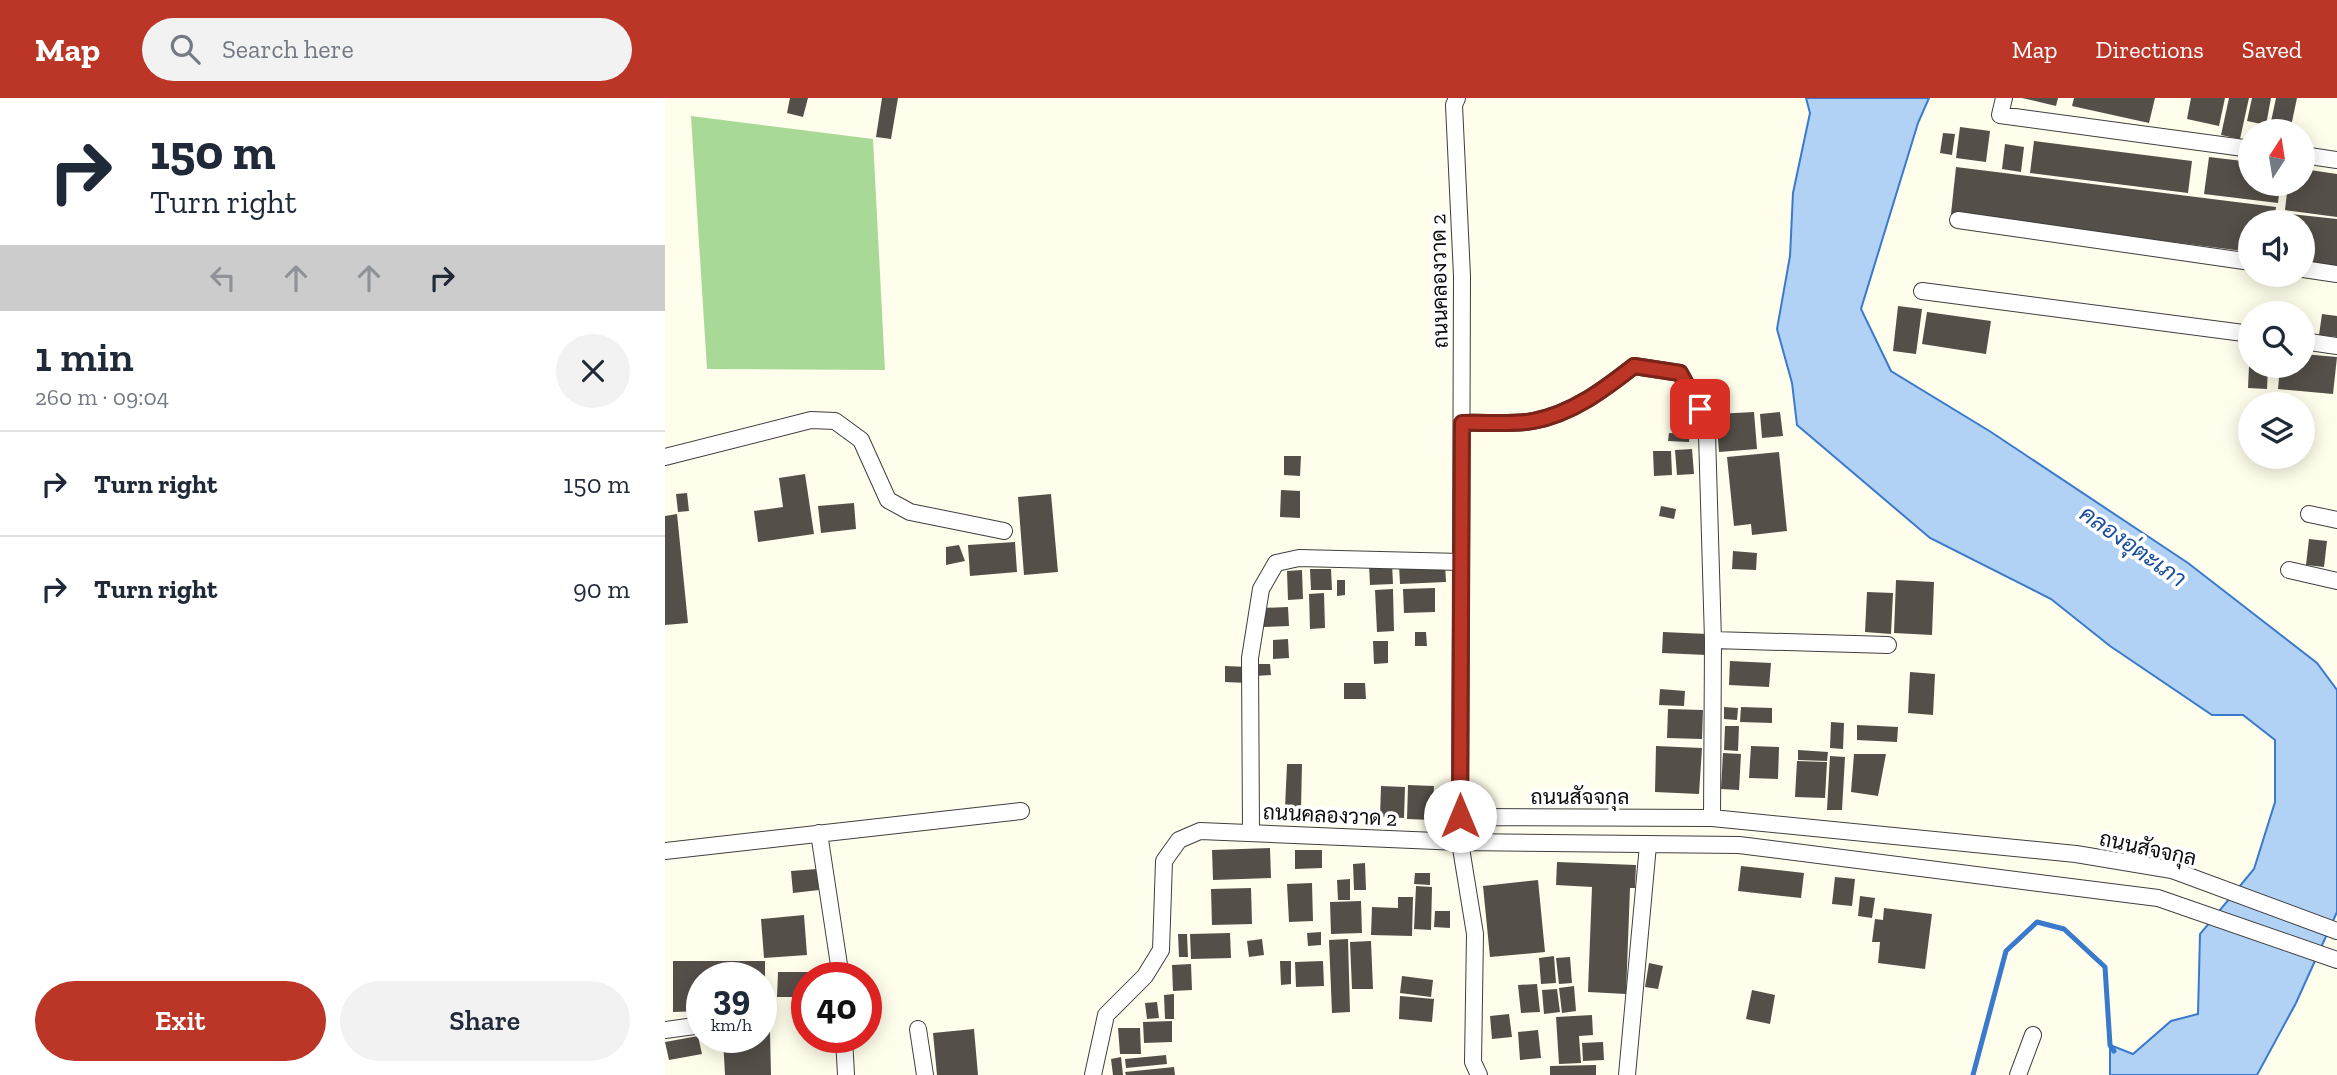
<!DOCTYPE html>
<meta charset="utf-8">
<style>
:root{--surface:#fff;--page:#f2f2f3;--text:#1f2937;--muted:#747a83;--line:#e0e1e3;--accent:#bb3626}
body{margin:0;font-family:"Zilla Slab",Sarabun,serif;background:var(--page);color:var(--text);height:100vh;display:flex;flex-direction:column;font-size:26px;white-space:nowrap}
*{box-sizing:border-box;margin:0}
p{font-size:23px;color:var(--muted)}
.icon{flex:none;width:38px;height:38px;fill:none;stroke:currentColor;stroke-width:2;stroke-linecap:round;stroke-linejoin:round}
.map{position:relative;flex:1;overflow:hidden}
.drawer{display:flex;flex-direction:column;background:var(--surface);width:665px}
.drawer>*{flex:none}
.banner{background:#fff;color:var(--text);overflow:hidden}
.needle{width:46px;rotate:12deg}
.tools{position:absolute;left:1573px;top:21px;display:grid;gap:14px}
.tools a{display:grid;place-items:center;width:77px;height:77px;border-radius:50%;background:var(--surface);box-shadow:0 4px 18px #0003;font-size:35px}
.speed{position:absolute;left:21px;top:864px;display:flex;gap:14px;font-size:35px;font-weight:700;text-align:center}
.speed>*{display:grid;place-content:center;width:91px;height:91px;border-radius:50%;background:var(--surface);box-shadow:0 4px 18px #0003;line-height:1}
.speed small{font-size:18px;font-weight:400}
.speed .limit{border:10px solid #d22;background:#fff;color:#111}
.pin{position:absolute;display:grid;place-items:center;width:60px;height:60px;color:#fff;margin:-30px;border-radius:14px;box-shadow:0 4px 10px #0006}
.me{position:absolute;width:77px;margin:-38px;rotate:0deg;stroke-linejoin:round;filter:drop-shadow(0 0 5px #0008)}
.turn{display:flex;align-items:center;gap:24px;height:147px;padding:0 35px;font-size:32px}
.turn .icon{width:91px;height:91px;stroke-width:2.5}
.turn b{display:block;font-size:49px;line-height:60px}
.lanes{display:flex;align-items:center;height:66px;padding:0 35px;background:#0003;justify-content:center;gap:35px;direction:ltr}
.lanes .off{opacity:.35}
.round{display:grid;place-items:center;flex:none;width:74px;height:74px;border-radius:37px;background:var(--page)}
.headline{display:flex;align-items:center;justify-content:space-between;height:119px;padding:0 35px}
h1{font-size:42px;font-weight:600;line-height:52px}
.action{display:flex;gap:14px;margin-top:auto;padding:14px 35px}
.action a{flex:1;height:80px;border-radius:42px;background:var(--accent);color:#fff;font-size:28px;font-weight:600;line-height:80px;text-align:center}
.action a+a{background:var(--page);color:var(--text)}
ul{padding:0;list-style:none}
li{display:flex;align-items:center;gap:21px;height:105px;padding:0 35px;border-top:2px solid var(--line)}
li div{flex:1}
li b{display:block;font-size:26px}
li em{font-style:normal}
header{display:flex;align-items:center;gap:42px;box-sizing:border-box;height:98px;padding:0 35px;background:var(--accent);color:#fff}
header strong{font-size:33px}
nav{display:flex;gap:38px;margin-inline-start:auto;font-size:24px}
.search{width:490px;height:63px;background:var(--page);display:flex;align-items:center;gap:18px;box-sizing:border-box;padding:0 24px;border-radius:38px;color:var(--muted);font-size:26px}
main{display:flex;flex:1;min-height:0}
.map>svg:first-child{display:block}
.forest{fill:#a9d996}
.water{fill:#b1d1f5;stroke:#397acc;stroke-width:2}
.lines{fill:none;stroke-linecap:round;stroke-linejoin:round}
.stream{stroke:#397acc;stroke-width:5}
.building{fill:#554f49}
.minor-casing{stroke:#3f3f3f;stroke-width:18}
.minor{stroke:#fff;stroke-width:16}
.route-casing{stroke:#7a2319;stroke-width:18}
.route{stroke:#bb3626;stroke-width:12}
.labels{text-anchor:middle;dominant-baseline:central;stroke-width:7;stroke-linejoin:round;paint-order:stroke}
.street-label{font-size:21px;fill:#0c0c0c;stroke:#fff}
.water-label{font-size:23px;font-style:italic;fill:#174d9c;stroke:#fff}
</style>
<header>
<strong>Map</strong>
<div class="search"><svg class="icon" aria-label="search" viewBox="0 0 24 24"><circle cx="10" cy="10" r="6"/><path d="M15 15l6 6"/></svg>Search here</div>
<nav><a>Map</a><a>Directions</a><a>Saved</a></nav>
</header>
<main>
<section class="drawer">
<div class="banner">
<div class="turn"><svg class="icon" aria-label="right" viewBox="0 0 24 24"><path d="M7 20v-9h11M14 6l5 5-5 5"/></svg><div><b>150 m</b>Turn right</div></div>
<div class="lanes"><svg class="icon off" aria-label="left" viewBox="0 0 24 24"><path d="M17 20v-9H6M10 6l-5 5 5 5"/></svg><svg class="icon off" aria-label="ahead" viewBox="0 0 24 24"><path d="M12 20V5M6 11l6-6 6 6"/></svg><svg class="icon off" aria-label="ahead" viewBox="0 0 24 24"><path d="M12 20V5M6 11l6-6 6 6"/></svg><svg class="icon" aria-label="right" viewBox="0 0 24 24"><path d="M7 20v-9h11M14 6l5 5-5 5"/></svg></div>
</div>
<div class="headline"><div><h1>1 min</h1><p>260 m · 09:04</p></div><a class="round"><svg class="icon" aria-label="close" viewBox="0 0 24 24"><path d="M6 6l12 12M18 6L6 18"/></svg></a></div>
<ul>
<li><svg class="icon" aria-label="right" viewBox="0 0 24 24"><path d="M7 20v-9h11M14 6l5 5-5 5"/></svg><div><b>Turn right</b></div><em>150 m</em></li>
<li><svg class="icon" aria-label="right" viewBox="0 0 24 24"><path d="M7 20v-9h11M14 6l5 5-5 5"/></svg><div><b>Turn right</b></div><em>90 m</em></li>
</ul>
<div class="action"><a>Exit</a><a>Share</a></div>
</section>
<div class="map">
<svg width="1672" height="977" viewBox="0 0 1672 977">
<rect width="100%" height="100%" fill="#fffeec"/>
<path class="forest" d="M26,18l182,23 12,231 -178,-1z"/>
<path class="water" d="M1141,0h123l-11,25 -57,186 30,62 100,61 197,131 129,100 20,27v222l-41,91 -39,72h-147v-30l23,9 38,-33 27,-7 2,-80 54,-65 21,-67v-62l-32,-25h-31l-102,-69 -59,-47 -121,-61 -133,-113 -5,-42 -15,-54 13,-73 3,-63 17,-80z"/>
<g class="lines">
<path class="stream" d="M1308,977l33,-124 31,-29 27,7 41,38 5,78 4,6"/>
</g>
<path class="building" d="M125,0h18l-5,19 -16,-4z
M217,0h16l-7,41 -15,-2z
M1357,0h36l-2,8z
M1409,0h81l-6,25 -77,-17z
M1526,0h34l-6,28 -32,-7z
M1564,0h20l-9,41 -19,-4z
M1587,0h19l-5,27 -19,-4z
M1611,0h21l-7,33h-21z
M1295,29l30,4 -4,31 -30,-4z
M1278,35l12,1 -3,21 -12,-2z
M1369,43l158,20 -4,32 -158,-20z
M1340,46l19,3 -3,25 -19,-3z
M1544,59l42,5v22h29l-2,19 -74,-9z
M1291,69l320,40 -2,15h-23v30l-300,-38z
M1638,71l34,5v43l-52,-7 3,-26h15z
M1617,115l55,6v50l-34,-4v-43h-22z
M1233,208l24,3 -6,45 -23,-3z
M1262,214l64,9 -5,33 -64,-10z
M1657,216l15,2v21l-18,-2z
M1638,256l34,3 -4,37 -55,-5 2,-23h23z
M1584,268h19l-1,23 -19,-1z
M1089,314l3,37 -38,3 -3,-38z
M1115,314l3,24 -21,2 -2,-24z
M1004,335l21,1 -1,8 -21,-1z
M1027,351l2,25 -17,1 -2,-25z
M988,353h18l1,24 -18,1z
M1114,354l8,79 -35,4 -1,-11 -17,2 -7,-69z
M619,358h17l-1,20 -16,-1z
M140,376l9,60 -56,8 -4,-31 29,-4 -4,-29z
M616,392l19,1v27l-20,-1z
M22,395l2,18 -11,1 -2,-18z
M386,396l7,78 -34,3 -6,-78z
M189,405l2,26 -35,4 -3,-27z
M996,408l15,3 -2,10 -15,-3z
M12,416l11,109 -23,2v-109z
M1644,441l18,2 -3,26 -18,-2z
M350,444l2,30 -47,4 -2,-31z
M294,447l6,16 -19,4v-18z
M1068,453l24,2 -1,17 -24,-1z
M727,465l1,21 -23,1 -1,-21z
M780,466l1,18 -46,2 -1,-19z
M645,471h21l1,21h-21z
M637,472l1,29 -15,1 -1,-29z
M672,482h8v15l-8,1z
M1231,482l38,2 -2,53 -38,-2z
M770,490v24l-31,1 -1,-24z
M728,491l1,42 -17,1 -2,-42z
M1202,494l26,1 -2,41 -26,-2z
M659,495l1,35 -15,1 -1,-35z
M623,509l1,19 -26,1 -1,-19z
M750,534h11l1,14h-12z
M998,534l44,2 -1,21 -44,-2z
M623,541l1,19 -16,1v-19z
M708,543h15v22l-14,1z
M1065,563l41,2 -2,24 -40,-2z
M589,566h16l1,11 -16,1z
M560,568l23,1 -1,16 -22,-1z
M1245,574l25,2 -2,41 -25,-2z
M679,585h21l1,16h-22z
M995,591l25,2 -1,15 -25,-1z
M1059,609l14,1 -1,12 -13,-1z
M1076,609l31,1v15l-32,-1z
M1003,611l35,1 -1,29 -35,-1z
M1166,624l13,1 -1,26 -13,-1z
M1192,627l41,2 -1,15 -40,-2z
M1060,628h14l-1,25 -14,-1z
M991,648l46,2 -3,46 -44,-2z
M1086,648l28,1 -1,32 -29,-1z
M1133,652l30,2 -1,9 -29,-1z
M1058,655l18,1 -2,36 -18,-1z
M1189,656h32l-8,42 -27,-4z
M1165,658l15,1 -3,53h-15z
M1132,663l30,1 -2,36 -30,-1z
M622,666h15l-1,45 -16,-1z
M743,687l26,1 -2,34 -25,-1z
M716,688l24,1 -1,31 -24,-1z
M605,750l1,30 -58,2 -1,-30z
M630,752h27v18l-27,1z
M892,764l79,3 -1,23h-5l-4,106 -38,-2 4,-105 -36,-2z
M700,765l1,27h-12l-1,-26z
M1076,768l63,7 -3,25 -63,-7z
M152,771l2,21 -26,3 -2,-22z
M750,775h15v12l-16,-1z
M1170,779l20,2 -3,27 -20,-2z
M685,781v21h-12l-1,-20z
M873,782l7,72 -55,5 -7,-71z
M647,785l1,38 -24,1 -2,-38z
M751,788l16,1 -1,43 -17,-1z
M586,790l1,36 -40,1 -1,-36z
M1195,798l15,2 -3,20 -14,-2z
M733,799h15l-1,39 -41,-1 1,-28 26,1z
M696,803l1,32 -31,1 -1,-32z
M1219,810l48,6 -7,55 -47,-6 2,-21h-8l3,-23 8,1z
M770,813h15v17l-16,-1z
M139,817l3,40 -43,3 -3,-39z
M656,834v13l-13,1 -1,-13z
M565,835l1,25 -40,1 -1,-25z
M513,836h9l1,23h-9z
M597,841l2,16 -15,2 -2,-16z
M683,841l2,73 -18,1 -3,-73z
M706,843l2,48h-21l-2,-47z
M889,858l2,27 -15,1 -2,-26z
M905,859l2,26 -13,1 -3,-26z
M8,863h92v50h-4v-33h-59v33l-29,1z
M615,863h11v23l-10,1z
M658,863l1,25 -28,1 -1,-25z
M984,865l14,3 -5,23 -13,-2z
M526,866l1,26 -19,1 -1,-26z
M113,874h35v6h-6v19h-30z
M737,878l31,4 -2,17 -31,-4z
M872,886l3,28 -19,1 -3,-28z
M909,888l2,25 -14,2 -3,-25z
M892,891l3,23 -16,2 -2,-24z
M1087,892l23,5 -5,29 -24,-5z
M509,896v25h-9l-1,-24z
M735,898l34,3 -2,23 -33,-3z
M492,904l2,16 -12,1 -2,-16z
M844,916l3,23 -20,2 -2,-23z
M927,917l1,20 -14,1 2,27 -22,1 -3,-47z
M507,923v21l-28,1 -1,-21z
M453,930h22l1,26h-21z
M309,931l4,46h-41l-4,-42z
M873,932l3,28 -21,2 -2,-28z
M96,933h9l1,44h-46l-2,-37h38z
M33,938l4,18 -33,6 -4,-18z
M938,944l1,18 -21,1 -1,-18z
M501,957l1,9 -41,4 -1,-9z
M456,959l2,18h-10l-2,-16z
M931,967v10h-46v-9z
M509,969l1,8h-49l-1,-3z"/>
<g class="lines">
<defs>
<path id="minor" d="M792,0l-3,7 8,171 -2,566 15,92 -2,128 6,13
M1339,0l-4,17 251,34
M1638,57l34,5
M1293,122l293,42
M1638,171l34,5
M1257,193l329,43
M1638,243l34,5
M797,325c23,-1 49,2 71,-2 39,-7 71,-32 101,-55l46,7 20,36 7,25 6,206 -1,178
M0,359l146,-37 24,1 26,19 27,60 22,12 94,19
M1644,416l28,6
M1624,472l48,11
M1048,542l175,5
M586,734l-1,-174 11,-69 15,-26 23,-5 162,4
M154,735l22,145
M795,744l22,-25 230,1 364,36 96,16 165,61
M0,753l356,-40
M253,931l7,46
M0,932l37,-5
M179,940l2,37
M428,977l13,-60 39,-39 16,-26 3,-89 15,-21 21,-9 260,11 279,3 419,53 179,62
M962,977l21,-230
M1353,977l15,-40"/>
</defs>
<use href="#minor" class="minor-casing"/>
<use href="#minor" class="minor"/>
</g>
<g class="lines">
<defs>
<path id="route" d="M795,718l2,-393c23,-1 49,2 71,-2 39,-7 72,-32 101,-55l46,7 20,36"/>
</defs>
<use href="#route" class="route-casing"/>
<use href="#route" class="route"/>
</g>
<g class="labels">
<g class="street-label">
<text transform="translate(774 183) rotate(-91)">ถนนคลองวาด 2</text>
<text x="915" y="698">ถนนสัจจกุล</text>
<text transform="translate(665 717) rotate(3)">ถนนคลองวาด 2</text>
<text transform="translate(1483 750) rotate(12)">ถนนสัจจกุล</text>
</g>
<g class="water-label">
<text transform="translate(1468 448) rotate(35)">คลองอุ่ตะเภา</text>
</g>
</g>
</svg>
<div class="tools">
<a><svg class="needle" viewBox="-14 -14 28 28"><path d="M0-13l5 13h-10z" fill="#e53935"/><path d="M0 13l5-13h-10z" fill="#747a83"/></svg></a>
<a><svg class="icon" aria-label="sound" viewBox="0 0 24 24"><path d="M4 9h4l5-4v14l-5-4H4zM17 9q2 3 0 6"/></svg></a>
<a><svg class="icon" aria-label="search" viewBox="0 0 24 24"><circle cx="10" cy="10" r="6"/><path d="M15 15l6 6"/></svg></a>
<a><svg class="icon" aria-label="layers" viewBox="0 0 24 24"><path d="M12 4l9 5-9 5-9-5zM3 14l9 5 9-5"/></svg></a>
</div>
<div class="speed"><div>39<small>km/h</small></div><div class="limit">40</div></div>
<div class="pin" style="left:1035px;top:311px;background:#d93025"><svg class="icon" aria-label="arrive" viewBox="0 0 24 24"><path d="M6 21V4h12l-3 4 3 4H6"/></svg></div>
<svg class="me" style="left:795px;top:718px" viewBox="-20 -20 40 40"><circle r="19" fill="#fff"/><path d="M0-13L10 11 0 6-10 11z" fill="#bb3626"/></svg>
</div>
</main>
